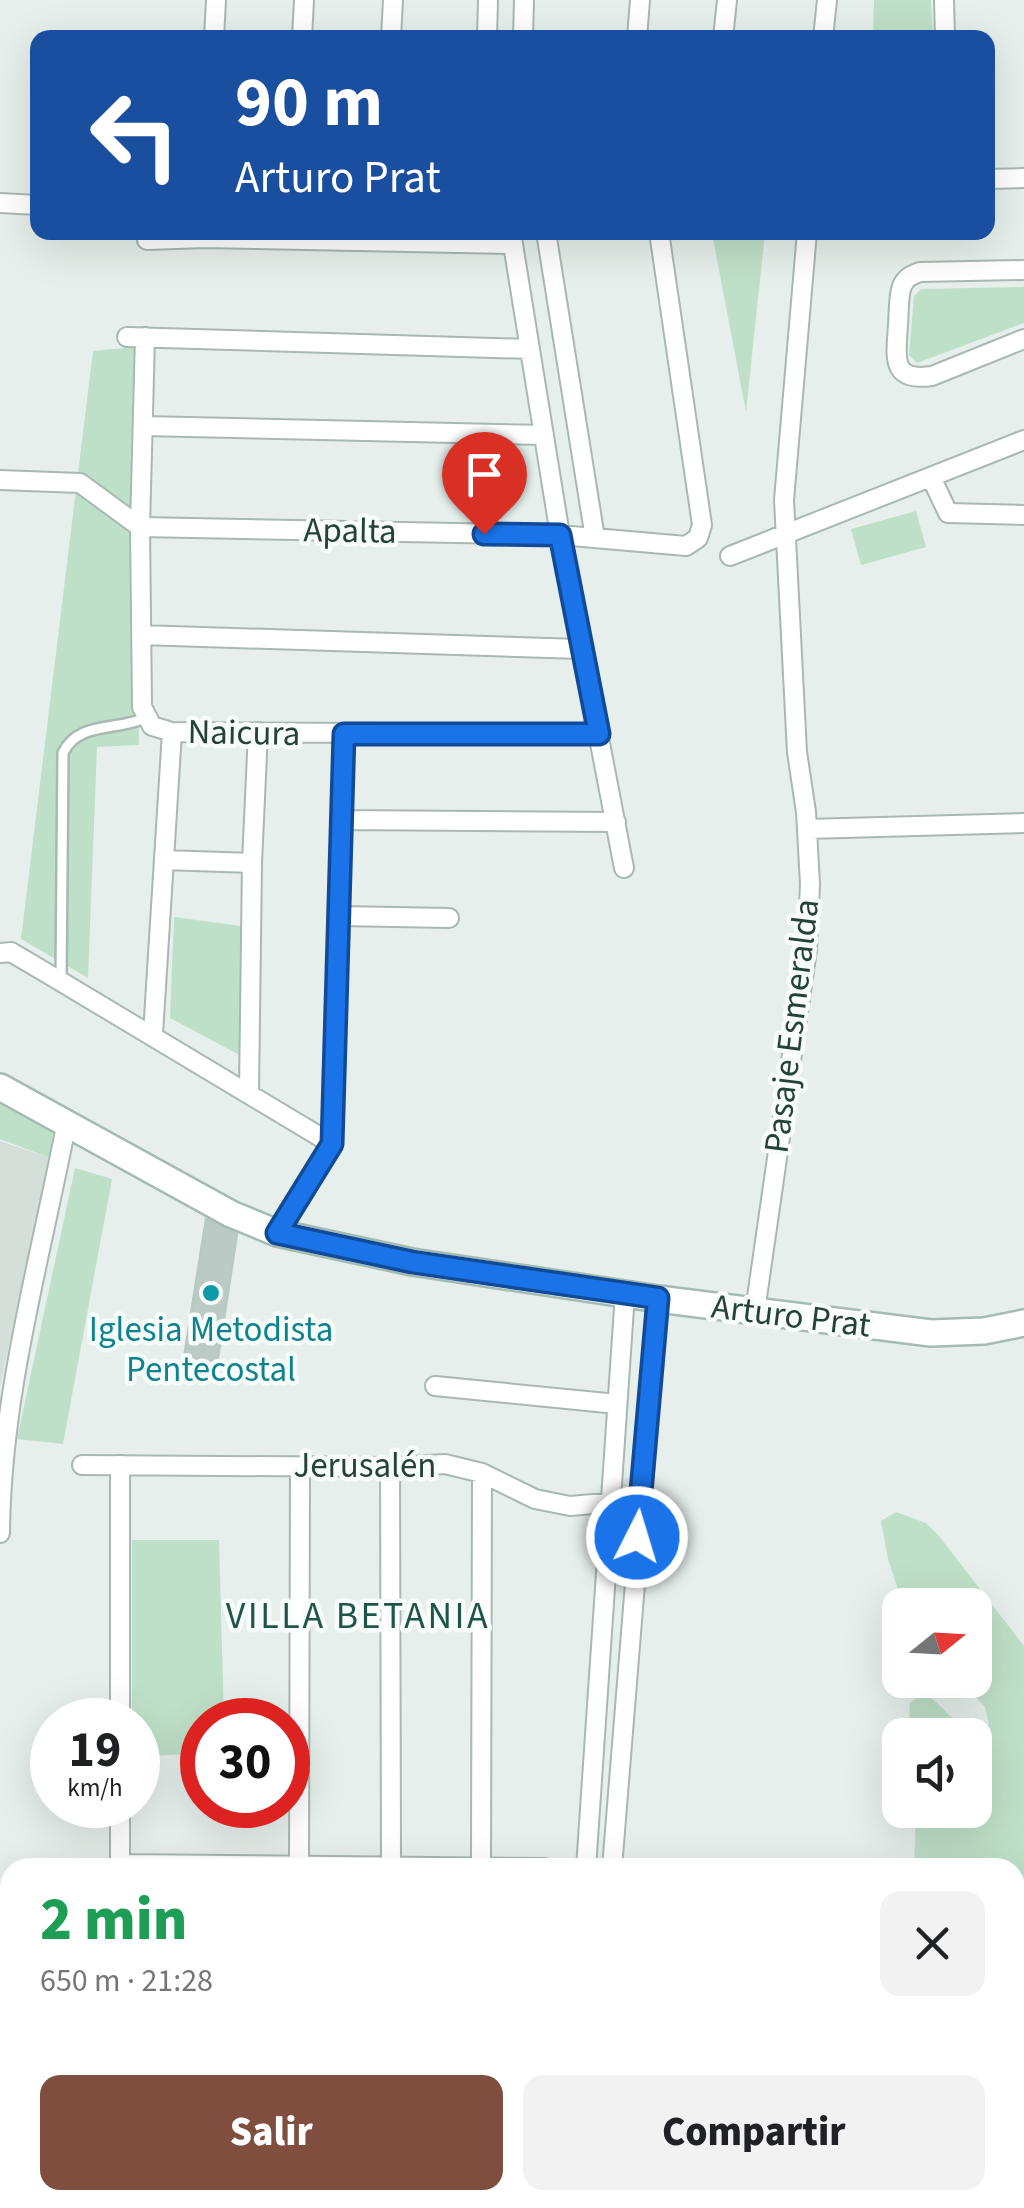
<!DOCTYPE html>
<html lang="es">
<meta charset="utf-8">
<style>
:root{--surface:#fff;--page:#f2f2f2;--text:#202124;--muted:#757577;--accent:#7f4e3f}
body{margin:0;font-family:"Source Sans 3",sans-serif;background:var(--page);color:var(--text);height:100vh;display:flex;flex-direction:column;font-size:38px;white-space:nowrap}
*{box-sizing:border-box;margin:0}
p{font-size:32px;color:var(--muted)}
.icon{flex:none;width:55px;height:55px;fill:none;stroke:currentColor;stroke-width:2;stroke-linecap:round;stroke-linejoin:round}
.map{position:relative;flex:1;overflow:hidden}
.side{position:absolute;left:0px;top:1858px;width:1025px;height:352px;display:flex;flex-direction:column;background:var(--surface);border-radius:30px 30px 0 0;box-shadow:0 10px 40px #0002}
.side>*{flex:none}
.top-card{position:absolute;left:30px;top:30px;width:965px;height:210px;border-radius:20px;box-shadow:0 10px 40px #0002;background:#1a4fa0;color:#fff;overflow:hidden}
.needle{width:65px;rotate:72deg}
.tools{position:absolute;left:882px;top:1588px;display:grid;gap:20px}
.tools a{display:grid;place-items:center;width:110px;height:110px;border-radius:20px;background:var(--surface);box-shadow:0 10px 40px #0002;font-size:50px}
.speed{position:absolute;left:30px;top:1698px;display:flex;gap:20px;font-size:50px;font-weight:700;text-align:center}
.speed>*{display:grid;place-content:center;width:130px;height:130px;border-radius:50%;background:var(--surface);box-shadow:0 10px 40px #0002;line-height:1}
.speed small{font-size:25px;font-weight:400}
.speed .limit{border:15px solid #d22;background:#fff;color:#111}
.pin{position:absolute;display:grid;place-items:center;width:85px;height:85px;color:#fff;margin:-102px -42px;border-radius:50% 50% 50% 0;rotate:-45deg;box-shadow:0 0 10px #0007}
.pin .icon{rotate:45deg}
.me{position:absolute;width:110px;margin:-55px;rotate:5deg;stroke-linejoin:round;filter:drop-shadow(0 0 8px #0008)}
.turn{display:flex;align-items:center;gap:35px;height:210px;padding:0 40px;font-size:45px}
.turn .icon{width:130px;height:130px;stroke-width:2.5}
.turn b{display:block;font-size:70px;line-height:85px}
.round{display:grid;place-items:center;flex:none;width:105px;height:105px;border-radius:20px;background:var(--page)}
.overview{display:flex;align-items:center;justify-content:space-between;height:170px;padding:0 40px}
h1{font-size:60px;font-weight:800;line-height:75px;color:#1e9e55}
.button{display:flex;gap:20px;margin-top:auto;padding:20px 40px}
.button a{flex:1;height:115px;border-radius:20px;background:var(--accent);color:#fff;font-size:40px;font-weight:800;line-height:115px;text-align:center}
.button a+a{background:var(--page);color:var(--text)}
.map>svg:first-child{display:block}
.built{fill:#d4dfda}
.green{fill:#bfe0c8}
.building{fill:#bbcac4;stroke:#b8c9c2;stroke-width:2.5}
.lines{fill:none;stroke-linecap:round;stroke-linejoin:round}
.lane-casing{stroke:#a8b8b2;stroke-width:14}
.street-casing{stroke:#a8b8b2;stroke-width:22}
.secondary-casing{stroke:#a4bbb3;stroke-width:30}
.lane{stroke:#fff;stroke-width:9}
.street{stroke:#fff;stroke-width:18}
.secondary{stroke:#fff;stroke-width:25}
.route-casing{stroke:#114b97;stroke-width:25}
.route{stroke:#1a73e8;stroke-width:18}
.culture-dot{fill:#0f9aa8;stroke:#f7fbf9;stroke-width:4}
.labels{text-anchor:middle;dominant-baseline:central;stroke-width:9;stroke-linejoin:round;paint-order:stroke}
.street-label{font-size:35px;fill:#24423a;stroke:#f7fbf9}
.culture-label{font-size:35px;fill:#0d838f;stroke:#f7fbf9}
.neighbourhood-label{font-size:38px;letter-spacing:2.5px;fill:#1f5548;stroke:#f7fbf9}
</style>
<div class="map">
<svg width="1024" height="2208" viewBox="0 0 1024 2208">
<rect width="100%" height="100%" fill="#e6efeb"/>
<path class="built" d="M0,1141l50,17 -50,228z"/>
<path class="green" d="M874,0h57l2,37h-60z
M712,233h53l-19,179z
M1024,287v36l-107,40 -8,-8 5,-59 7,-7z
M135,347l4,398 -42,2 -9,231 -67,-39 72,-588z
M916,511l10,36 -65,18 -10,-36z
M174,917l67,9 6,133 -77,-41z
M0,1084l55,32 -5,42 -50,-19z
M75,1168l37,11 -49,265 -46,-5z
M896,1512l30,11 13,13 85,110v342l-9,2v-122l-101,-1 2,-57h59v-75h-67l2,-32 13,-10c21,11 31,34 53,40l13,-9 -4,-17 -26,-27h16v-75h-72l-15,-46 -7,-38z
M132,1540h87l5,180h-22v33l-64,4v-37h-6z"/>
<path class="building" d="M206,1219l31,15 -20,130 -33,-6z"/>
<g class="lines">
<defs>
<path id="lane" d="M61,980l2,-227c15,-32 54,-22 82,-35"/>
<path id="street" d="M944,0l1,38
M214,38l2,-38
M302,38l2,-38
M391,38l2,-38
M487,38l1,-38
M523,38l1,-38
M637,38l3,-38
M723,38l4,-38
M823,38l4,-38
M988,179l36,-1
M0,203l38,2
M511,232l49,303 64,333
M546,232l49,306
M147,240l58,-2 308,6
M1024,270l-104,2c-8,3 -14,5 -18,14 -4,11 -3,27 -4,39 -2,32 -8,57 34,51l92,-37
M127,337l403,12
M145,337l-5,190 2,180 10,19 20,6 427,2
M143,426l401,9
M931,477l17,36 76,2
M0,480l80,3 60,44 420,8 126,11 12,-8 4,-13 -43,-293
M730,556l294,-116
M141,635l440,14
M342,820l274,2
M807,829l217,-6
M164,860l88,3
M339,916l110,2
M0,953l11,-1 49,29 272,163
M153,1034l19,-302
M249,1091l3,-228 6,-131
M277,1233l55,-89 12,-410
M755,1311l52,-361 3,-66 -4,-72 -9,-60 -13,-252 23,-268
M435,1386l182,18
M82,1465l308,2 55,-3 37,9 53,26 35,7 69,-6
M390,1467l1,399
M0,1533c1,-137 40,-273 66,-407
M120,1720v-255
M120,1864l424,4
M481,1866l1,-393
M299,1867l1,-400
M120,1868v-63
M586,1868l39,-575
M612,1868l46,-569
M663,2200l1,8"/>
<path id="secondary" d="M0,1087l231,127 46,19 135,29 246,37 273,34 53,-2 40,-8"/>
</defs>
<use href="#lane" class="lane-casing"/>
<use href="#street" class="street-casing"/>
<use href="#secondary" class="secondary-casing"/>
<use href="#lane" class="lane"/>
<use href="#street" class="street"/>
<use href="#secondary" class="secondary"/>
</g>
<g class="lines">
<defs>
<path id="route" d="M484,534l76,1 39,199h-255l-12,410 -55,89 135,29 246,36 -21,239"/>
</defs>
<use href="#route" class="route-casing"/>
<use href="#route" class="route"/>
</g>
<circle class="culture-dot" cx="211" cy="1293" r="10"/>
<g class="labels">
<g class="street-label">
<text transform="translate(350 531) rotate(1)">Apalta</text>
<text transform="translate(244 733) rotate(1)">Naicura</text>
<text transform="translate(792 1026) rotate(-83)">Pasaje Esmeralda</text>
<text transform="translate(791 1316) rotate(7)">Arturo Prat</text>
<text x="365" y="1466">Jerusalén</text>
</g>
<g class="culture-label">
<text x="211" y="1330">Iglesia Metodista<tspan x="211" dy="40">Pentecostal</tspan></text>
</g>
<g class="neighbourhood-label">
<text x="358" y="1616">VILLA BETANIA</text>
</g>
</g>
</svg>
<div class="tools">
<a><svg class="needle" viewBox="-14 -14 28 28"><path d="M0-13l5 13h-10z" fill="#e53935"/><path d="M0 13l5-13h-10z" fill="#757577"/></svg></a>
<a><svg class="icon" aria-label="sound" viewBox="0 0 24 24"><path d="M4 9h4l5-4v14l-5-4H4zM17 9q2 3 0 6"/></svg></a>
</div>
<div class="speed"><div>19<small>km/h</small></div><div class="limit">30</div></div>
<div class="pin" style="left:484px;top:534px;background:#d93025"><svg class="icon" aria-label="arrive" viewBox="0 0 24 24"><path d="M6 21V4h12l-3 4 3 4H6"/></svg></div>
<svg class="me" style="left:637px;top:1537px" viewBox="-20 -20 40 40"><circle r="17" fill="#1a73e8" stroke="#fff" stroke-width="3"/><path d="M0-11L8 9 0 5-8 9z" fill="#fff"/></svg>
<div class="top-card">
<div class="turn"><svg class="icon" aria-label="left" viewBox="0 0 24 24"><path d="M17 20v-9H6M10 6l-5 5 5 5"/></svg><div><b>90 m</b>Arturo Prat</div></div>
</div>
<section class="side">
<div class="overview"><div><h1>2 min</h1><p>650 m · 21:28</p></div><a class="round"><svg class="icon" aria-label="close" viewBox="0 0 24 24"><path d="M6 6l12 12M18 6L6 18"/></svg></a></div>
<div class="button"><a>Salir</a><a>Compartir</a></div>
</section>
</div>
